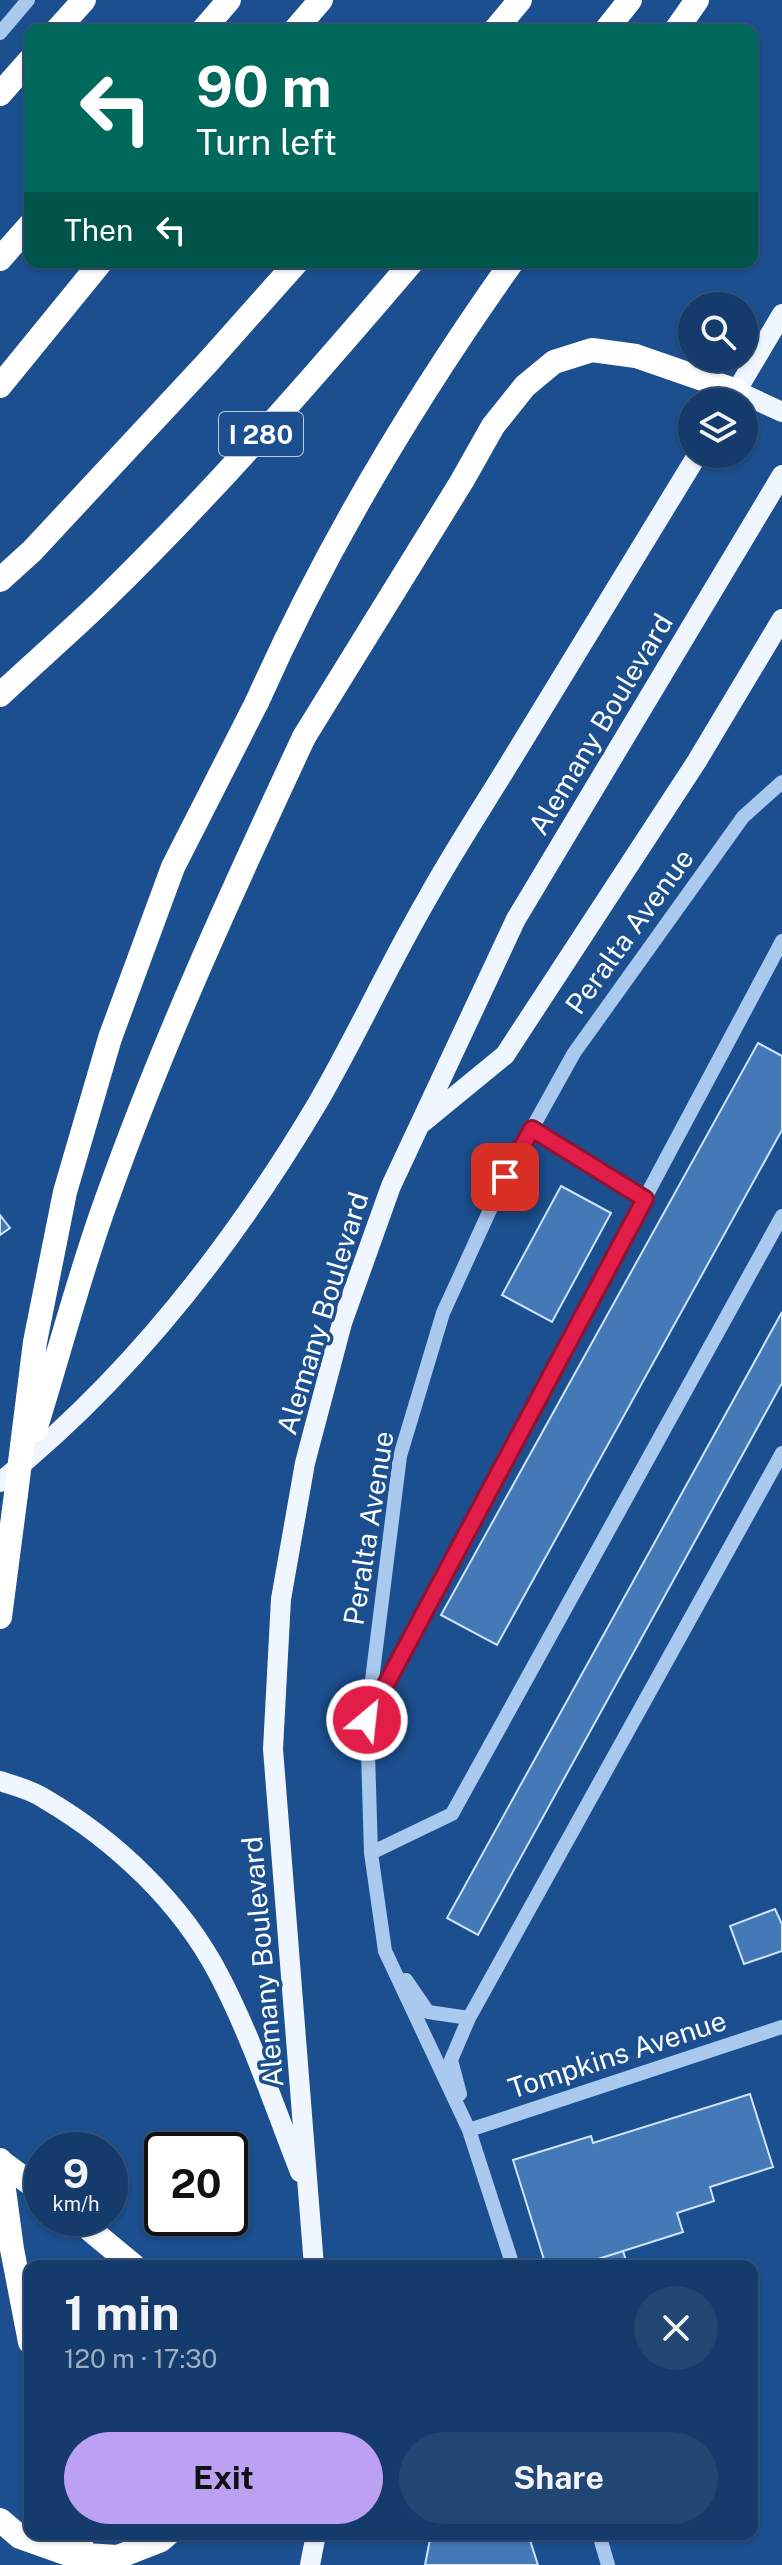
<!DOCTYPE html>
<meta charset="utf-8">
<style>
:root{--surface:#143b6b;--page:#214673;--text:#f1f3f6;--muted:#9dadc1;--line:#33557e;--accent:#bca0f2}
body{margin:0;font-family:"Public Sans",sans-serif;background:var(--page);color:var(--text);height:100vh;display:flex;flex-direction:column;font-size:30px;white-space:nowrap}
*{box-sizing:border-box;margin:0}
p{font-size:26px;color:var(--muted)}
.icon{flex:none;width:44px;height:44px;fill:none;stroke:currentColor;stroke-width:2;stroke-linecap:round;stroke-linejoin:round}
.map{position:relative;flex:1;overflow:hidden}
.details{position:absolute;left:24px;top:2260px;width:734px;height:280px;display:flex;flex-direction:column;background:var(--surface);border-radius:16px;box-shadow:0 2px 6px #0004,0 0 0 2px var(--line)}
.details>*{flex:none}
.top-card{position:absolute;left:24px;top:24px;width:734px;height:244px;border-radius:16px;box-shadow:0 2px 6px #0004,0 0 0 2px var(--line);background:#00695c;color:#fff;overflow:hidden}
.tools{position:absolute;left:678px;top:292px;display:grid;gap:16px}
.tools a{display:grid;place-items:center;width:80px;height:80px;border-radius:50%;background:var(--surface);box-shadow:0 2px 6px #0004,0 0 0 2px var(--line);font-size:40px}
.speed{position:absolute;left:24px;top:2132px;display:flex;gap:16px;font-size:40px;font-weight:700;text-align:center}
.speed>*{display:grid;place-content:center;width:104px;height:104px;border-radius:50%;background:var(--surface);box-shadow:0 2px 6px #0004,0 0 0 2px var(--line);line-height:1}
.speed small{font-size:20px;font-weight:400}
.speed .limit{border:4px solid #111;border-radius:12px;background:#fff;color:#111}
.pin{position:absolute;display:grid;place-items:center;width:68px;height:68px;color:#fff;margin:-34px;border-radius:16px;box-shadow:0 4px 12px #0006}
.me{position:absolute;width:88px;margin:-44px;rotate:28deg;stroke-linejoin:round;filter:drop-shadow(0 0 6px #0008)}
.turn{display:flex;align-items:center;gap:28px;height:168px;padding:0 40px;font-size:36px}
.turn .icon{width:104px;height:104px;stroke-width:2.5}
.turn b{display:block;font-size:56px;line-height:68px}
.then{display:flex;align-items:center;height:76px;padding:0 40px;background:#0003;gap:16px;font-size:30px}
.round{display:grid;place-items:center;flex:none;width:84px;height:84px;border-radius:42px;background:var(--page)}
.overview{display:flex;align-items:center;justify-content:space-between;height:136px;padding:0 40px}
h1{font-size:48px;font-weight:700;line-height:60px}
.action{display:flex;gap:16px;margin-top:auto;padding:16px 40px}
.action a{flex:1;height:92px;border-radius:48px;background:var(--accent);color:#111;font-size:32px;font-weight:700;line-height:92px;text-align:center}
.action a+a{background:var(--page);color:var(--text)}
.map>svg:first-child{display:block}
.building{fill:#4478b7;stroke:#cfe3fa;stroke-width:2}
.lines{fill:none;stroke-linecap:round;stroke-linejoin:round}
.minor{stroke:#a9c9ee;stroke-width:14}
.major{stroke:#f0f6ff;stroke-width:20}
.highway{stroke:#fff;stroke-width:24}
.highway-bridge{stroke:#fff;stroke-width:24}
.route-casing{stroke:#92132f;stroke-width:20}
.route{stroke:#e11d48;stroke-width:14}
.labels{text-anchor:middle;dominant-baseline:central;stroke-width:7;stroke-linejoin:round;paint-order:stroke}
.shield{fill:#1b4f8f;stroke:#bbcadd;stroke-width:2}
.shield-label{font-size:26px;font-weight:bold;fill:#fff}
.street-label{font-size:28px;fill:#fff;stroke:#1b4f8f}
</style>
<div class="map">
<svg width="782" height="2565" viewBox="0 0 782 2565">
<rect width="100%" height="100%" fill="#1b4f8f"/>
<path class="building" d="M758,1043l24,13v74l-285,515 -56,-30z
M561,1186l50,27 -59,109 -50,-27z
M0,1215l10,13 -10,7z
M782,1312v71l-304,552 -31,-17z
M775,1909l7,15v27l-38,13 -14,-38z
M750,2094l23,73 -63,20 4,14 -37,12 6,19 -107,34h-30l-33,-106 78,-24 2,7z
M623,2251l5,15h-52z
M431,2534h97l10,31h-113z"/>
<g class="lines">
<path class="minor" d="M0,33l28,-33
M532,1129l113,70
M372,1710l410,-769
M371,1853l81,-39 330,-598
M406,1980l22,32 41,6
M460,2094l-9,-34 18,-42 313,-565
M469,2130l313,-103
M513,2266l-44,-136 -84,-179 -14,-98 -4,-133 33,-264 43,-143 62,-136 69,-124 169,-236 39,-35
M599,2534l9,31"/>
<path class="major" d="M737,391l45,21
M730,402l52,-88
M422,1123l83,-68 192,-294 85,-142
M0,1482c129,-103 233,-237 317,-378 39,-67 71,-138 110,-205 27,-49 59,-97 88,-145 61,-100 122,-200 183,-300
M0,1781c15,5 32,9 45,18 70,41 136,103 174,176 33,63 55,131 81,197
M314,2266l-41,-517 8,-150 24,-136 37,-140 49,-137 125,-267 266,-444
M310,2565l6,-31"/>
<path class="highway" d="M57,30l27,-30
M203,30l26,-30
M295,30l26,-30
M495,30l25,-30
M606,30l24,-30
M676,30l21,-30
M0,94l30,-34
M0,259l30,-34
M0,386l101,-124
M0,580l32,-29 176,-189 89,-100
M0,695c34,-32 70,-63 103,-95 109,-106 210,-222 309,-338
M257,702c69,-155 157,-302 255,-440
M304,737l158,-256 31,-55 32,-40 29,-24 38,-12 44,6 101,35
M0,1617l16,-123
M0,2161l42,31
M76,2218l58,48
M0,2520l20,17 48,17 50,3 43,-17 7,-6"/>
<path class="highway-bridge" d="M35,1430c25,-79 45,-159 74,-237 56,-156 125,-306 195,-456
M16,1494l19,-152 30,-150 45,-154 63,-171 84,-165
M0,2160l12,89 18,93
M78,2534l9,31"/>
</g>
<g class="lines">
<defs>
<path id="route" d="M367,1720l278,-521 -113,-70 -27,48"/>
</defs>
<use href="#route" class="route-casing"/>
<use href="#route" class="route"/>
</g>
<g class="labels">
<rect class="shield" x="219" y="412" width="84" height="44" rx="6"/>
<g class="shield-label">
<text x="261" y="434">I 280</text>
</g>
<g class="street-label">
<text transform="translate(600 724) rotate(-59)">Alemany Boulevard</text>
<text transform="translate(629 931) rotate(-54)">Peralta Avenue</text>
<text transform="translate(322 1313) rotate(-73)">Alemany Boulevard</text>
<text transform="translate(368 1528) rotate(-81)">Peralta Avenue</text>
<text transform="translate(262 1962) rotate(-95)">Alemany Boulevard</text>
<text transform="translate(617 2054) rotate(-18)">Tompkins Avenue</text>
</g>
</g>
</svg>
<div class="tools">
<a><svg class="icon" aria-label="search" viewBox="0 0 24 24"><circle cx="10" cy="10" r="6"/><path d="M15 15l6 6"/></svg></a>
<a><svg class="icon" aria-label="layers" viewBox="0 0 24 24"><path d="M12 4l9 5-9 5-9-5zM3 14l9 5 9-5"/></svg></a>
</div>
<div class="speed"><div>9<small>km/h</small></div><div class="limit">20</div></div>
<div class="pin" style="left:505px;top:1177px;background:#d93025"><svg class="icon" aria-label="arrive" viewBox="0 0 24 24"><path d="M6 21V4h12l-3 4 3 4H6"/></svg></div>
<svg class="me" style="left:367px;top:1720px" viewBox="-20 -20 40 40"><circle r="17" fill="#e11d48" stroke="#fff" stroke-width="3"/><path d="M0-11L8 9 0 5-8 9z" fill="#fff"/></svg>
<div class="top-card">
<div class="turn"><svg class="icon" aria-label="left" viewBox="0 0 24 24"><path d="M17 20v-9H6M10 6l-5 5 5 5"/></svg><div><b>90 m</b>Turn left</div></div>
<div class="then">Then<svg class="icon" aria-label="left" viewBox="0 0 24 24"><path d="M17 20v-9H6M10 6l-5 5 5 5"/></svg></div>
</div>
<section class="details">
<div class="overview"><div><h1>1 min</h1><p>120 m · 17:30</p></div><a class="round"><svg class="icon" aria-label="close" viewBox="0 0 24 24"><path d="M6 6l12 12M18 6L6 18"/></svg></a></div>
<div class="action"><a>Exit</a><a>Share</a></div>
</section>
</div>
